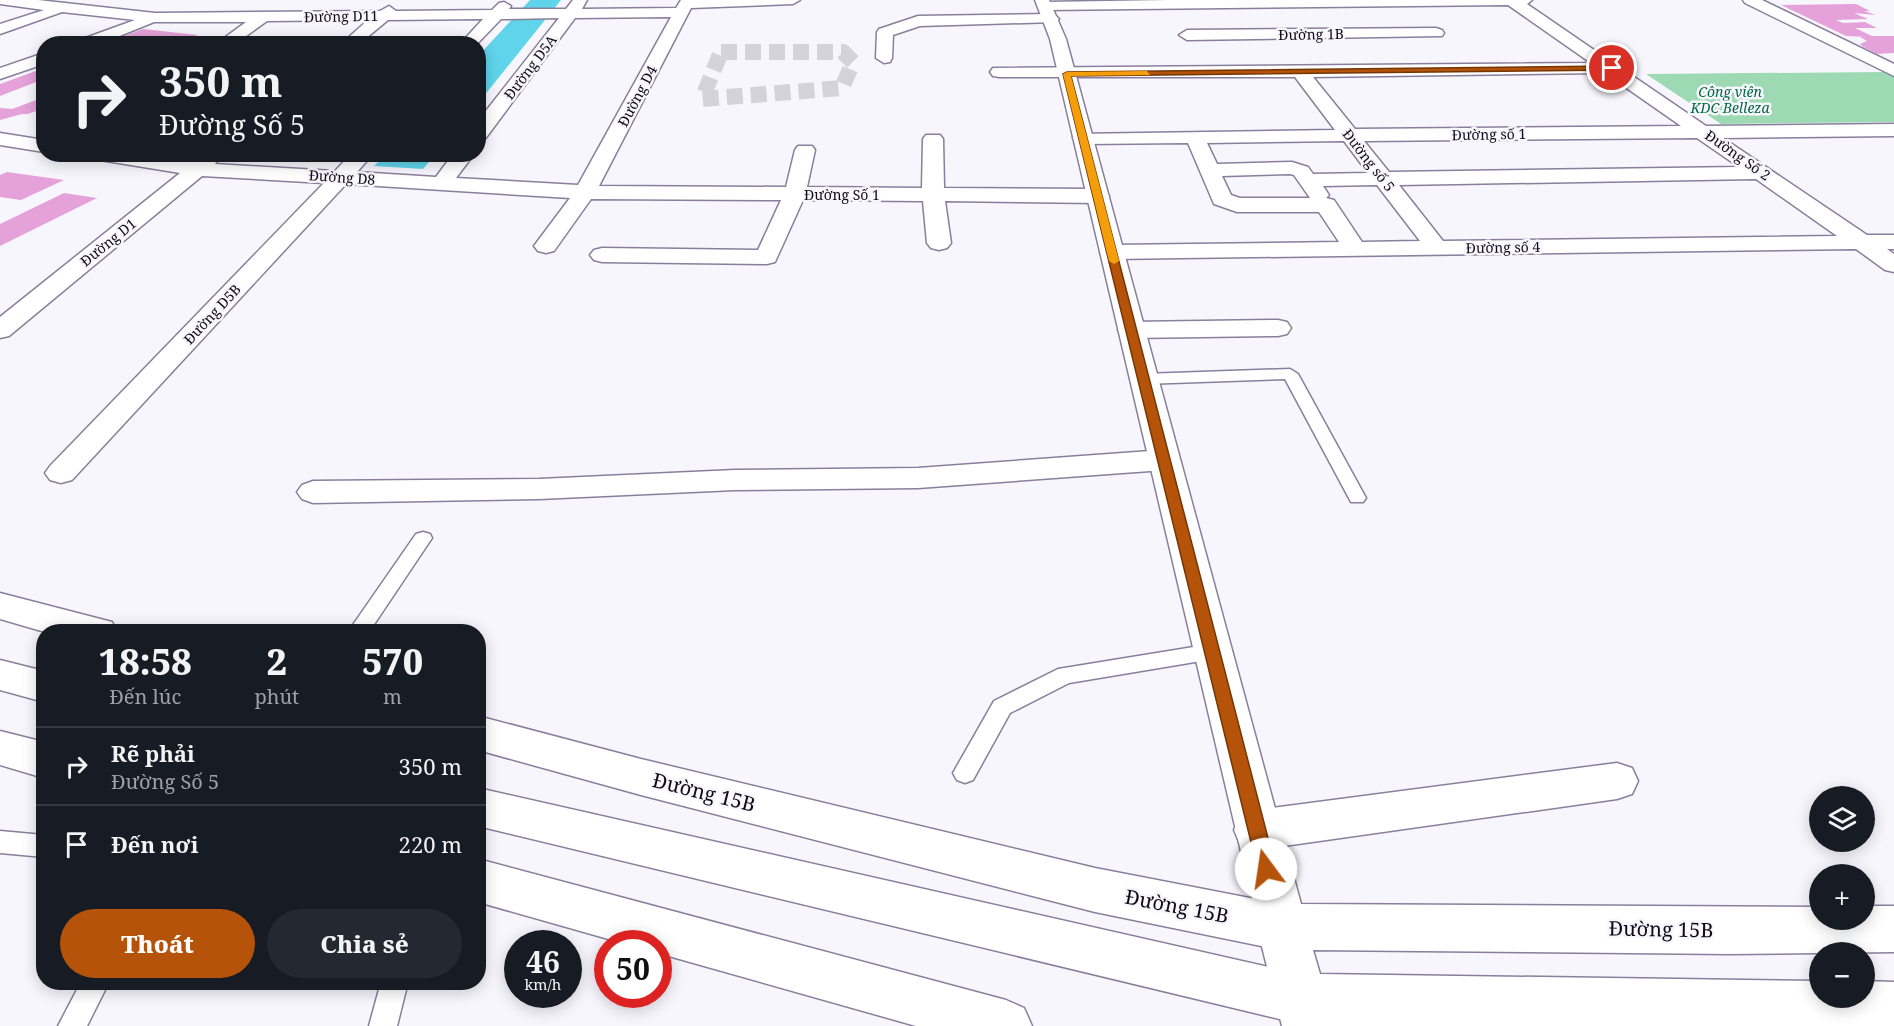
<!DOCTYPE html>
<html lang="vi">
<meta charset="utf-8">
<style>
:root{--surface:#171b24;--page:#242831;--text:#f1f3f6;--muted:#9ea1a6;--line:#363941;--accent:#b45309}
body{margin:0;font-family:"Noto Serif",serif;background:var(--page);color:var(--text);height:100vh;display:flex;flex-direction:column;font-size:22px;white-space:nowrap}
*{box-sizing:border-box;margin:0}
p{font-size:20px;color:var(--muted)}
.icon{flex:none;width:33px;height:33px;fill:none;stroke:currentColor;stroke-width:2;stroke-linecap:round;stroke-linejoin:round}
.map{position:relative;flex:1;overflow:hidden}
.sheet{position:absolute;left:36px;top:624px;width:450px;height:366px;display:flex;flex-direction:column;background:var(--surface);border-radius:24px;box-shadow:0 3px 15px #0003}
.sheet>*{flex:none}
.banner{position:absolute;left:36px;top:36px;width:450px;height:126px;border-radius:24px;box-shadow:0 3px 15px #0003;background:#171b24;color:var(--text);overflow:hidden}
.fabs{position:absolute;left:1809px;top:786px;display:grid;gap:12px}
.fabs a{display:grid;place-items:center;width:66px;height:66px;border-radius:50%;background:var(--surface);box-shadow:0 3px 15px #0003;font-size:30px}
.speed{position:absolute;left:504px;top:930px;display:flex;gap:12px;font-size:30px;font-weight:700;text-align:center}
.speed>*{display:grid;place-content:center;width:78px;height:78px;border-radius:50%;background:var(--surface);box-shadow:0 3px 15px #0003;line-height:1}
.speed small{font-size:15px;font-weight:400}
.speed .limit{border:9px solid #d22;background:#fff;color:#111}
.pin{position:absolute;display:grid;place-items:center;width:51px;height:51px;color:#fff;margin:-26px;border:3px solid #fff;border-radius:50%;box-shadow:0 2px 6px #0007}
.me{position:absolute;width:66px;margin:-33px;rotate:346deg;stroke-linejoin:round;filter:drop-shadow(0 0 4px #0008)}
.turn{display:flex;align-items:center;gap:21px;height:126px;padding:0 24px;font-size:27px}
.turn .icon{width:78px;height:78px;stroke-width:2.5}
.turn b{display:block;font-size:42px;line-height:51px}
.eta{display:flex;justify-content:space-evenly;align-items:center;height:102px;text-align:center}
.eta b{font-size:36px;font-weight:800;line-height:42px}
.button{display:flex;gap:12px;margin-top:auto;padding:12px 24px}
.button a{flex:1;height:69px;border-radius:36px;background:var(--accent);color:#fff;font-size:24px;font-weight:800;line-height:69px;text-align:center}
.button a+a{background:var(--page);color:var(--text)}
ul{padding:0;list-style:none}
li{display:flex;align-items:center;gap:18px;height:78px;padding:0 24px;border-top:2px solid var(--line)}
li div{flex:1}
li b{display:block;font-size:22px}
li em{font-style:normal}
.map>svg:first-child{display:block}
.green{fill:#9ddab4}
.water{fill:#60d4eb}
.building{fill:#e5a1da}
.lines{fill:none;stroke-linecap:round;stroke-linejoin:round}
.street-tunnel{stroke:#d5d3da;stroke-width:16;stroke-dasharray:16 8;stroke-linecap:butt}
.lane-casing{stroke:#887f9c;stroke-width:3}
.street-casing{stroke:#887f9c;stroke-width:3}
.secondary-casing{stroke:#887f9c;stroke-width:3}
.lane{fill:#fff;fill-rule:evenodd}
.street{fill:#fff;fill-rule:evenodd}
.secondary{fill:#fff;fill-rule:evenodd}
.route{fill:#b45309;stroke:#753606;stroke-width:1.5}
.slow{fill:#f59e0b}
.labels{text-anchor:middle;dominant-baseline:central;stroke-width:5;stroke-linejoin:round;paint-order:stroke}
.far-street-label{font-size:14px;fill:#0e0a15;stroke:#f8f6fd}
.far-park-label{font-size:14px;font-style:italic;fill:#00693d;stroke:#f8f6fd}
.near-street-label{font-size:20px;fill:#0e0a15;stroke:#f8f6fd}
</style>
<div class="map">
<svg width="1894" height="1026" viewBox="0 0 1894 1026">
<rect width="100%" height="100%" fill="#f8f6fd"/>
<path class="green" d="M1883,72l11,5v45l-173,2 -75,-50z"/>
<path class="water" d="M530,0h31l-82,102v-47z
M385,155v-1l50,1 -12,14 -49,-3z"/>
<path class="building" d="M1856,4l14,7h-6l12,4 -22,-2 14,6 -32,1 7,3 22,-1 12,6h-22l17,8h22v17l-17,1 -17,-9 3,1 -3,-2 7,-3 -7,-4h7l-21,-1 -65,-31z
M143,29l55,6 -21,9h-73z
M44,68v11l-44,17v-12z
M44,97v11l-16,6h-6l-22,6v-12l12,1z
M7,172l57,8 -43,20 -21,-3v-22z
M64,193l33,5 -97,48v-22z"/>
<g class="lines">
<path class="street-tunnel" d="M721,52h122l10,10 -11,26 -140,11z"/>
<defs>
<path id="lane" d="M1290,369l8,5 68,124 -3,4h-12l-66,-123 -142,5 -8,-5 8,-5z
M423,532l7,2 2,4 -63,94h-21l68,-98z
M1212,644l7,2 3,6 -3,6 -150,25 -59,30 -37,67 -8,3 -8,-3 -4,-7 41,-72 64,-32z
M0,831l44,4v22l-44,-4z
M81,982h28l-22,44h-29z
M381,982h27l-11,44h-28z"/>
<path id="street" d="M0,0h38l117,13 225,-2 9,-5 7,5 96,-1 7,-7 5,-1 7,4 -2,3h57l7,-9h14l-5,9 94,-1 5,-8h119l-7,4 -102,4 -92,178 187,1 9,-37 3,-4h14l3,4 -8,37 115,1 1,-49 3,-4h14l3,4 1,49 154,1 8,2 3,5 -3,5 -8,2 -153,-2 6,42 -4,5 -8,2 -8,-2 -4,-5 -4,-42 -120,-1 -28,62 -8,2 -165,-2 -8,-2 -4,-5 4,-5 8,-2 156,2 23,-50 -190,-1 -37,52 -8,2 -8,-2 -4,-5 36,-48 -224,-14 -274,296 -11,3 -11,-3 -5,-7 5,-7 274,-283 -122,-7 -193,160 -9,2v-21l180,-144 -80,-13 -7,-2 -3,-4h53l50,8 14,-7 7,2 3,4 -2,3 120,7 16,-17h22l-16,18 79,5 17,-23h21l-18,24 122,7 93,-168 -96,1 -90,121 -7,2v-20l81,-103 -58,1 -24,25h-17l23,-25 -95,1 -29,24h-18l27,-24 -101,1 -32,23h-19l30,-22h-92l-54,22h-25l2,-3 58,-21 -73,-8 -62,22v-10l44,-14 -44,-6z
M1168,0h364l-5,4 86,59 6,1 2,4 85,58 188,-2v12l-171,2 144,97h27v14h-7l7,5v18l-9,-2 -29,-21 -744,10 -8,-2 -4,-5 4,-5 8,-2 227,-3 -20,-30h-82l-23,-8 -26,-61 -105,1 -7,-2 -3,-4 3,-4 259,-4 -40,-53h-296l-6,-1 -3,-4 3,-4 598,-5 -83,-58 -462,5 -7,-4 7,-4zM1605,73l76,53 -326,3 -42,-52zM1697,138l42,29 -350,5 -25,-31zM1344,141l24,32 -55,1 -5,-7 -16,-5 -75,2 -10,-21zM1290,174l4,1 16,23h-70l-9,-3 -9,-19zM1756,179l81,57 -394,5 -44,-56zM1377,185l43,56 -58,1 -28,-42 -8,-2 3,-3 -6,-9z
M1743,0h19l132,64v12l-149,-73z
M1051,14l5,2 3,3 -3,3 -136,4 -27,9 -1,23 -2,4 -6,1 -8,-5 1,-26 2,-3 39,-13z
M1436,28l6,2 2,3 -2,3 -255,4 -8,-5 8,-5z
M44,53v11l-44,15v-11z
M0,133l44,7v12l-44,-7z
M1278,320l9,2 4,6 -4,6 -9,2 -147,2 -9,-2 -4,-6 4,-6 9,-2z
M1164,450l11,3 5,7 -5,7 -11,3 -246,18 -183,2 -196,9 -226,4 -11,-4 -5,-7 5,-7 11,-4 226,-2 196,-9 183,-2z
M0,593l112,29 5,10h-72l-45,-13z
M0,660l44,11v31l-44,-12z
M478,716l163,43 454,109 186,36 17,7 7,16 -7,16 -17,7 -186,-38 -454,-117 -163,-45z
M0,731l44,11v36l-44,-13z
M1617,763l15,5 6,13 -6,13 -15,5 -361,51 -16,-6 -6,-14 6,-14 16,-6z
M478,788l822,186 18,7 7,18 -7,18 -18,7 -822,-198z
M478,859l528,141 18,8 8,18h-116l-258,-73v-9h-32l-148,-42z"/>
<path id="secondary" d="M1035,0h14l17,39 235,865 519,3v13h44v-14h30v46l-164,2 -417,-4 7,24 500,7v17h44v-17l30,1v44h-612l-25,-99 1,-3 -208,-885z"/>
</defs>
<use href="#lane" class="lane-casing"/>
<use href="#street" class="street-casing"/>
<use href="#secondary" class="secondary-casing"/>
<use href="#lane" class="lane"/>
<use href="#street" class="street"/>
<use href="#secondary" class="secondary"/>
</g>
<path class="route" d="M1612,66l3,4 -544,6 205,793 -3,6 -7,2 -7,-2 -196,-801 4,-2z"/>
<path class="slow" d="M1147,71l3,4 -79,1 48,185 -5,3 -5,-3 -46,-187 4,-2z"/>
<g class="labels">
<g class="far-street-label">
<text transform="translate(341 16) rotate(-1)">Đường D11</text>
<text transform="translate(1311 34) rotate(-1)">Đường 1B</text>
<text transform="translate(530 67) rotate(-53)">Đường D5A</text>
<text transform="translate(637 96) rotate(-62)">Đường D4</text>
<text transform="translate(1489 134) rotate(-1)">Đường số 1</text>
<text transform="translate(1738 155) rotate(35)">Đường Số 2</text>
<text transform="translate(1369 160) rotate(52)">Đường số 5</text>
<text transform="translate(342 177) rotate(4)">Đường D8</text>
<text x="842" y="194">Đường Số 1</text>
<text transform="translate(108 242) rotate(-39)">Đường D1</text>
<text transform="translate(1503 247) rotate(-1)">Đường số 4</text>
<text transform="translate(212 314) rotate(-47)">Đường D5B</text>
</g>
<g class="far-park-label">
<text x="1730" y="91">Công viên<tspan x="1730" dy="16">KDC Belleza</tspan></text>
</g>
<g class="near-street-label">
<text transform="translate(704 792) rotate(14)">Đường 15B</text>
<text transform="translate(1177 906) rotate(11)">Đường 15B</text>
<text transform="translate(1661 929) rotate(1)">Đường 15B</text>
</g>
</g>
</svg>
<div class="fabs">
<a><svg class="icon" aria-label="layers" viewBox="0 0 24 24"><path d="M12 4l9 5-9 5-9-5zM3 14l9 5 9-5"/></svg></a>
<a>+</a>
<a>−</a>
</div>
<div class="speed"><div>46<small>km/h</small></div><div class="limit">50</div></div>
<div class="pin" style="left:1612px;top:68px;background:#d93025"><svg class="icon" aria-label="arrive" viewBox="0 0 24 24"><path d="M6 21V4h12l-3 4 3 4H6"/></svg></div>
<svg class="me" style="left:1266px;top:869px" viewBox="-20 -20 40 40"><circle r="19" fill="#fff"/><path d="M0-13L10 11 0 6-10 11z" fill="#b45309"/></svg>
<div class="banner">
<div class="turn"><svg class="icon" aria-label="right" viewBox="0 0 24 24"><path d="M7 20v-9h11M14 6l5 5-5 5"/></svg><div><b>350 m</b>Đường Số 5</div></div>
</div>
<section class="sheet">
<div class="eta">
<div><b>18:58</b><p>Đến lúc</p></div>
<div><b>2</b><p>phút</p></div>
<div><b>570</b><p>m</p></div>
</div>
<ul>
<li><svg class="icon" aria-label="right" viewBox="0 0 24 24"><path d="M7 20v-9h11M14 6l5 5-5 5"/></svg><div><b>Rẽ phải</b><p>Đường Số 5</p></div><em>350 m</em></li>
<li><svg class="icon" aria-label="arrive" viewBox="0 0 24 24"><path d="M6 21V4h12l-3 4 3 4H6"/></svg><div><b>Đến nơi</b></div><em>220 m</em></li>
</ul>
<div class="button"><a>Thoát</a><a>Chia sẻ</a></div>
</section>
</div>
